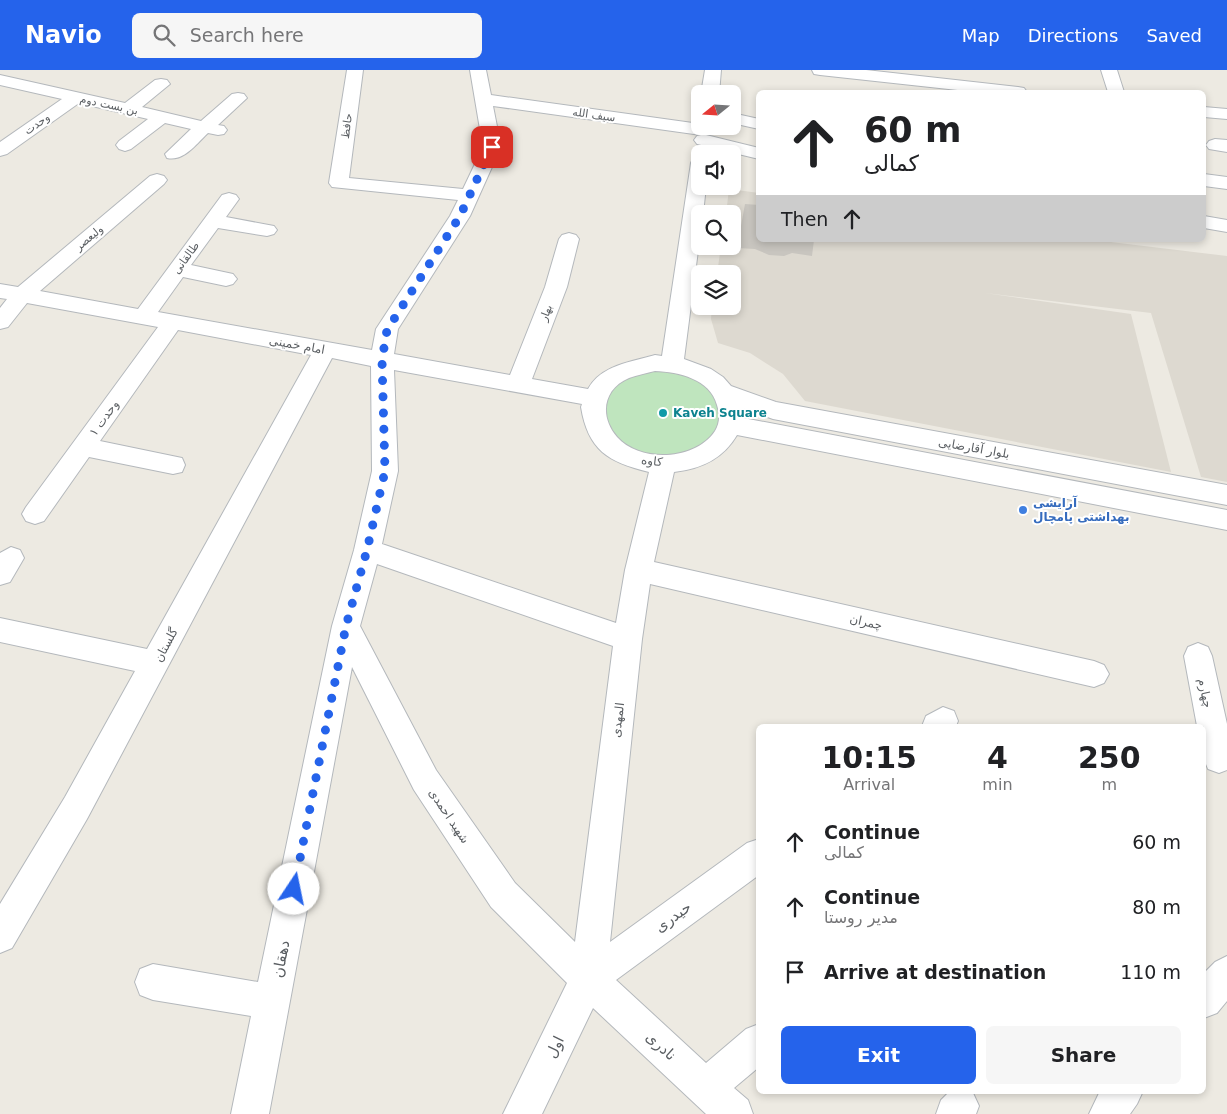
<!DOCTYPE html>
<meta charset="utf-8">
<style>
:root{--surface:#fff;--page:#f6f6f6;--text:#202124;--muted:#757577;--accent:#2563eb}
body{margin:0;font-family:"DejaVu Sans","Noto Naskh Arabic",sans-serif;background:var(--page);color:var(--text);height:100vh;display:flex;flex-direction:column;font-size:19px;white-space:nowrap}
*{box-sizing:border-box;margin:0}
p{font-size:16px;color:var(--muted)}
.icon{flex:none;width:28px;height:28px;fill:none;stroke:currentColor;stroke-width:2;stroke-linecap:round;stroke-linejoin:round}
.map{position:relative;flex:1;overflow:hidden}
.sheet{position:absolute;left:756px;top:654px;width:450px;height:370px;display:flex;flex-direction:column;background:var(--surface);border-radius:8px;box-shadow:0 2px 8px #0003}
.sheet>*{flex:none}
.guide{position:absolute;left:756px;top:20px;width:450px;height:152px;border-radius:8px;box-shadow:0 2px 8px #0003;background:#fff;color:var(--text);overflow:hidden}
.needle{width:32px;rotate:252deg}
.fabs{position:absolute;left:691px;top:15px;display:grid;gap:10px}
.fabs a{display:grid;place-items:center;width:50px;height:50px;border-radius:8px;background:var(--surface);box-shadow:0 2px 8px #0003;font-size:25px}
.pin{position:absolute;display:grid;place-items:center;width:42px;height:42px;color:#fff;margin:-21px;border-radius:10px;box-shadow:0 2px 8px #0006}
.me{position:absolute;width:55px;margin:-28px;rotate:11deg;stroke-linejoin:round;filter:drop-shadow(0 0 4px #0008)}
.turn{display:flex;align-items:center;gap:18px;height:105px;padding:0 25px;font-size:22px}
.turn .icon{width:65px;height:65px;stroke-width:2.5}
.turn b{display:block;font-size:35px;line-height:42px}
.then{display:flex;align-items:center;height:48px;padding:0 25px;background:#0003;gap:10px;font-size:19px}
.eta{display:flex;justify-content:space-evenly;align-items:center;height:85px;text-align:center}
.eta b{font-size:30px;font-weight:700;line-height:35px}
.action{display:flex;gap:10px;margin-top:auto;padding:10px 25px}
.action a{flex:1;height:58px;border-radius:8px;background:var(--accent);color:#fff;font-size:20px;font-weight:700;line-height:58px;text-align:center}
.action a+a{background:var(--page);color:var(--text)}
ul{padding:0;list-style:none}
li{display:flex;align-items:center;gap:15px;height:65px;padding:0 25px}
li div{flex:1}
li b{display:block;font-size:19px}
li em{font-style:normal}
header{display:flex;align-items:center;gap:30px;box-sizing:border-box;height:70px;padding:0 25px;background:var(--accent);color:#fff}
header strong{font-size:24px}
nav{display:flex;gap:28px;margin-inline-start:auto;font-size:18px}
.search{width:350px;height:45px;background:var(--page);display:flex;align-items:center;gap:12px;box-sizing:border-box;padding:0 18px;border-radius:8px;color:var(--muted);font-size:19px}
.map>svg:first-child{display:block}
.education{fill:#ddd9d0}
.green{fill:#bfe5be}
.building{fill:#c8c5bf}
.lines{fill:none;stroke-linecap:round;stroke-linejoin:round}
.minor-casing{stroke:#b4b8bc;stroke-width:2}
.minor{fill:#fff;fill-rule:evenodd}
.route{stroke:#2563eb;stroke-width:9;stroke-dasharray:0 16.2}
.culture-dot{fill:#0f9aa8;stroke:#fff;stroke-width:2}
.shop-dot{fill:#3f7fe0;stroke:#fff;stroke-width:2}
.labels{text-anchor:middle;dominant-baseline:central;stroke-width:4;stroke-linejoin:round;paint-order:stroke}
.far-street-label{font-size:11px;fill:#5a5e62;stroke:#fff}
.street-label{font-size:12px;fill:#5a5e62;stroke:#fff}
.culture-label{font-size:12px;font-weight:bold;fill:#0d838f;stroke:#fff;text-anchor:start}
.shop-label{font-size:12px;font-weight:bold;fill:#366cbe;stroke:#fff;text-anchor:start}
.near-street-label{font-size:15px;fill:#5a5e62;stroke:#fff}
</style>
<header>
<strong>Navio</strong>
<div class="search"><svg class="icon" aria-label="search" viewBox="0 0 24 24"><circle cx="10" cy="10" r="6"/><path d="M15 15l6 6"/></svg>Search here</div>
<nav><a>Map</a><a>Directions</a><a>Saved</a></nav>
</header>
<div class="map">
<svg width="1227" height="1044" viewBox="0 0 1227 1044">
<rect width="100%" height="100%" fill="#edeae2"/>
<path class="education" d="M729,119l30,4v47h335l133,16v226l-26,-5 -50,-164 -166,-20 146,21 40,158 -366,-71 -22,-27 -33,-21 -32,-10 -7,-24 1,-13h20v-32h-15l4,-28h11v-32h-6z"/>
<path class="green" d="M650,294l63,14 12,64 -62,22 -59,-25 -4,-48z"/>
<path class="building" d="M745,134l14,1v35h55l-2,16 -20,-3 -8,3 -15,-1 -14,-6 -18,-1z"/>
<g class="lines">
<defs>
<path id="minor" d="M347,0h16l-14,108 114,11 20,-42 -13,-77h16l5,25 209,29v2h11l3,4 -3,4 -5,1 53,13v11l-62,-15 -3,-4 3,-4 4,-1 -208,-29 8,41 -31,69 -72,113 -4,25 116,21 35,-88 14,-48 3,-4 7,-2 7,2 3,4 -12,48 -35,92 56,10c13,-24 43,-27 67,-34l7,1 29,-193 2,-4 7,-2v29h6l-3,28h-3v21l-16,124 27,10 12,8 8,9 45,16 451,83v20l-454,-86 -31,-11 1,10 484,92v20l-490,-95c-14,24 -36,34 -63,37l-20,90 440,99 10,4 5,9 -5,9 -10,4 -444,-103 -8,55 -32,303 137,-99 12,-4v36l-143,105 90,83 40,-34 13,-5v43l-25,21 14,12 5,14h-47l-113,-106 -51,106h-39l64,-131 -76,-76 -77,-117 -62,-123 -83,447h-38l20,-98 -98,-16 -13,-5 -5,-13 5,-13 13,-5 105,18 74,-356 22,-76 18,-79 -1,-105 -39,-8 -245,461 -75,129 -12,5v-49l65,-107 70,-126 -135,-29v-24l147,31 164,-294 -133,-25 -78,111 82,17 3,7 -3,7 -9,2 -84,-17 -45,64 -9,3 -9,-3 -4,-7 4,-7 132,-180 -131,-24 -19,24 -8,2v-21l7,-9 -7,-1v-14l18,3 132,-111 7,-2 7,2 3,4 -3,4 -124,107 98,18 84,-114 7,-2 7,2 3,4 -13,18 48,9 3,4 -3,4 -7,2 -49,-8 -27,37 42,9 4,5 -4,5 -7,2 -43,-9 -25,35 214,38 4,-21 74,-113 8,-16 -126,-13 -3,-4zM394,300l188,34 -1,3c7,43 27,55 68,65l-24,98 -9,53 -234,-79 16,-73zM655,301c24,1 55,8 62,34 3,9 3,18 -2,26 -20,30 -75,32 -98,6 -18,-21 -14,-48 12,-59 8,-3 18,-5 26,-7zM377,494l236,82 -38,296 -60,-59 -79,-113 -76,-144z
M705,0h16l-2,24h-18z
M812,0h54l152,17 6,1 3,4h-51l-156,-17 -6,-1z
M1101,0h16l7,22h-16z
M0,5l125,28 30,-23 6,-1 6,1 3,4 -28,23 59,14 31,-27 6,-1 6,1 3,4 -29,27 6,1 3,4 -3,4 -6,1 -10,-2c-11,10 -24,29 -41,25l-2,-4 26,-25 -26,-6 -34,26 -6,2 -6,-2 -3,-4 3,-4 29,-22 -69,-16 -72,51 -7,2v-14l62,-43 -62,-14z
M1204,37l23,2v10l-23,-2z
M732,43l27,6v10l-27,-6z
M1215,69l12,1v12l-18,-3 -3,-4 3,-4z
M1204,104l23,3v12l-23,-3z
M1204,146l23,4v12l-23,-4z
M11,477l9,3 4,8 -14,24 -10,3v-32z
M1198,573l10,4 4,9 15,68v46l-8,3 -11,-4 -4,-10v-33h-7l-13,-70 4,-9z
M943,637l11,4 4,10 -2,5h-34l4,-10z
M1227,886v45l-10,12 -13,5v-45l11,-11z
M950,1021l23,2 6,13 -3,8h-40l5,-14z
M1100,1021h43l-6,13 -7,10h-41z"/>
</defs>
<use href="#minor" class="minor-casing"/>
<use href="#minor" class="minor"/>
</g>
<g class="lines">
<path class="route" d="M294,819l52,-263 21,-76 18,-79 -3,-111 5,-30 73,-114 32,-69"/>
</g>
<circle class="culture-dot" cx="663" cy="343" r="5"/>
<circle class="shop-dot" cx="1023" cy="440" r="5"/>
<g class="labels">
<g class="far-street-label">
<text transform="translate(109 35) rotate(12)">بن بست دوم</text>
<text transform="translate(594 45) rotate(8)">سیف الله</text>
<text transform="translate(37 54) rotate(-35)">وحدت</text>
<text transform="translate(347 56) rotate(-82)">حافظ</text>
<text transform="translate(89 168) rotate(-40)">ولیعصر</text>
<text transform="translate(186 188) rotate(-54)">طالقانی</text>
<text transform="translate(546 243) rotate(-69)">بهار</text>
</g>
<g class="street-label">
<text transform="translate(297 275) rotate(10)">امام خمینی</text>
<text transform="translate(104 348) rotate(-54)">وحدت ۱</text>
<text transform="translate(974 378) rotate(10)">بلوار آقارضایی</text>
<text transform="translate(652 391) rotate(7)">کاوه</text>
<text transform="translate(866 552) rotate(13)">چمران</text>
<text transform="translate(166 575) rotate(-62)">گلستان</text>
<text transform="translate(1205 623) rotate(78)">چهارم</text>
<text transform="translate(618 650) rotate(-83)">المهدی</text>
<text transform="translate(449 746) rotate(56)">شهید احمدی</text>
</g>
<g class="culture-label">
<text x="673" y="343">Kaveh Square</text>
</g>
<g class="shop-label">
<text x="1033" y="433">آرایشی<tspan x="1033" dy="14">بهداشتی پامچال</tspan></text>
</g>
<g class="near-street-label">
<text transform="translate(673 847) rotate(-36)">حیدری</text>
<text transform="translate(281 889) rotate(-79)">دهقان</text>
<text transform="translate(661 976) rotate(42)">نادری</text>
<text transform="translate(555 977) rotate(-64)">اول</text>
</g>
</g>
</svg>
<div class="fabs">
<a><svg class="needle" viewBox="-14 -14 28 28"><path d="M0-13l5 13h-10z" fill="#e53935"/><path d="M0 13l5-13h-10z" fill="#757577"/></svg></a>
<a><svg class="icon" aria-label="sound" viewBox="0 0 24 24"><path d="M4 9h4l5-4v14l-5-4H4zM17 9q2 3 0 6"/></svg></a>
<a><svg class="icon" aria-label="search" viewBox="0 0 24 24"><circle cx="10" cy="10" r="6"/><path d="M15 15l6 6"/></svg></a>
<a><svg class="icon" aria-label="layers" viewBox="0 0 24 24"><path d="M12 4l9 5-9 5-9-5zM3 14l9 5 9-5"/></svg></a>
</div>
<div class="pin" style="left:492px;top:77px;background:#d93025"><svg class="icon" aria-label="arrive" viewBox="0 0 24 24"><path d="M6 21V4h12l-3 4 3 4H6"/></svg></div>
<svg class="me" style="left:294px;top:819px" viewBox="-20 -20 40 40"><circle r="19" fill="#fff"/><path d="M0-13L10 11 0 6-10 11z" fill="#2563eb"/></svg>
<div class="guide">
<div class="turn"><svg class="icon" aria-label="ahead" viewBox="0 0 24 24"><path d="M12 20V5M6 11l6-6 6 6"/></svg><div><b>60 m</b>کمالی</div></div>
<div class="then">Then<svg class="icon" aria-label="ahead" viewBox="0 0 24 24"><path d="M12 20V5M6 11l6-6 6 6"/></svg></div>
</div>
<section class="sheet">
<div class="eta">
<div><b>10:15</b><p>Arrival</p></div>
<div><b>4</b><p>min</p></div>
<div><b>250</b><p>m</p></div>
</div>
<ul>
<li><svg class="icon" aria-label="ahead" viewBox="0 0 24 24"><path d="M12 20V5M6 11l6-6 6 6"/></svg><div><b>Continue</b><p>کمالی</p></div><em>60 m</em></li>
<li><svg class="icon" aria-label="ahead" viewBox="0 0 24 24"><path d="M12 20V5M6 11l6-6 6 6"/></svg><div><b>Continue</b><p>مدیر روستا</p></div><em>80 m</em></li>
<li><svg class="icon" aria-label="arrive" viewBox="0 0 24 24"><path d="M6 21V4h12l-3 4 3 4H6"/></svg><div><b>Arrive at destination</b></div><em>110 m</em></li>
</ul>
<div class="action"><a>Exit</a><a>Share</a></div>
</section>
</div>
